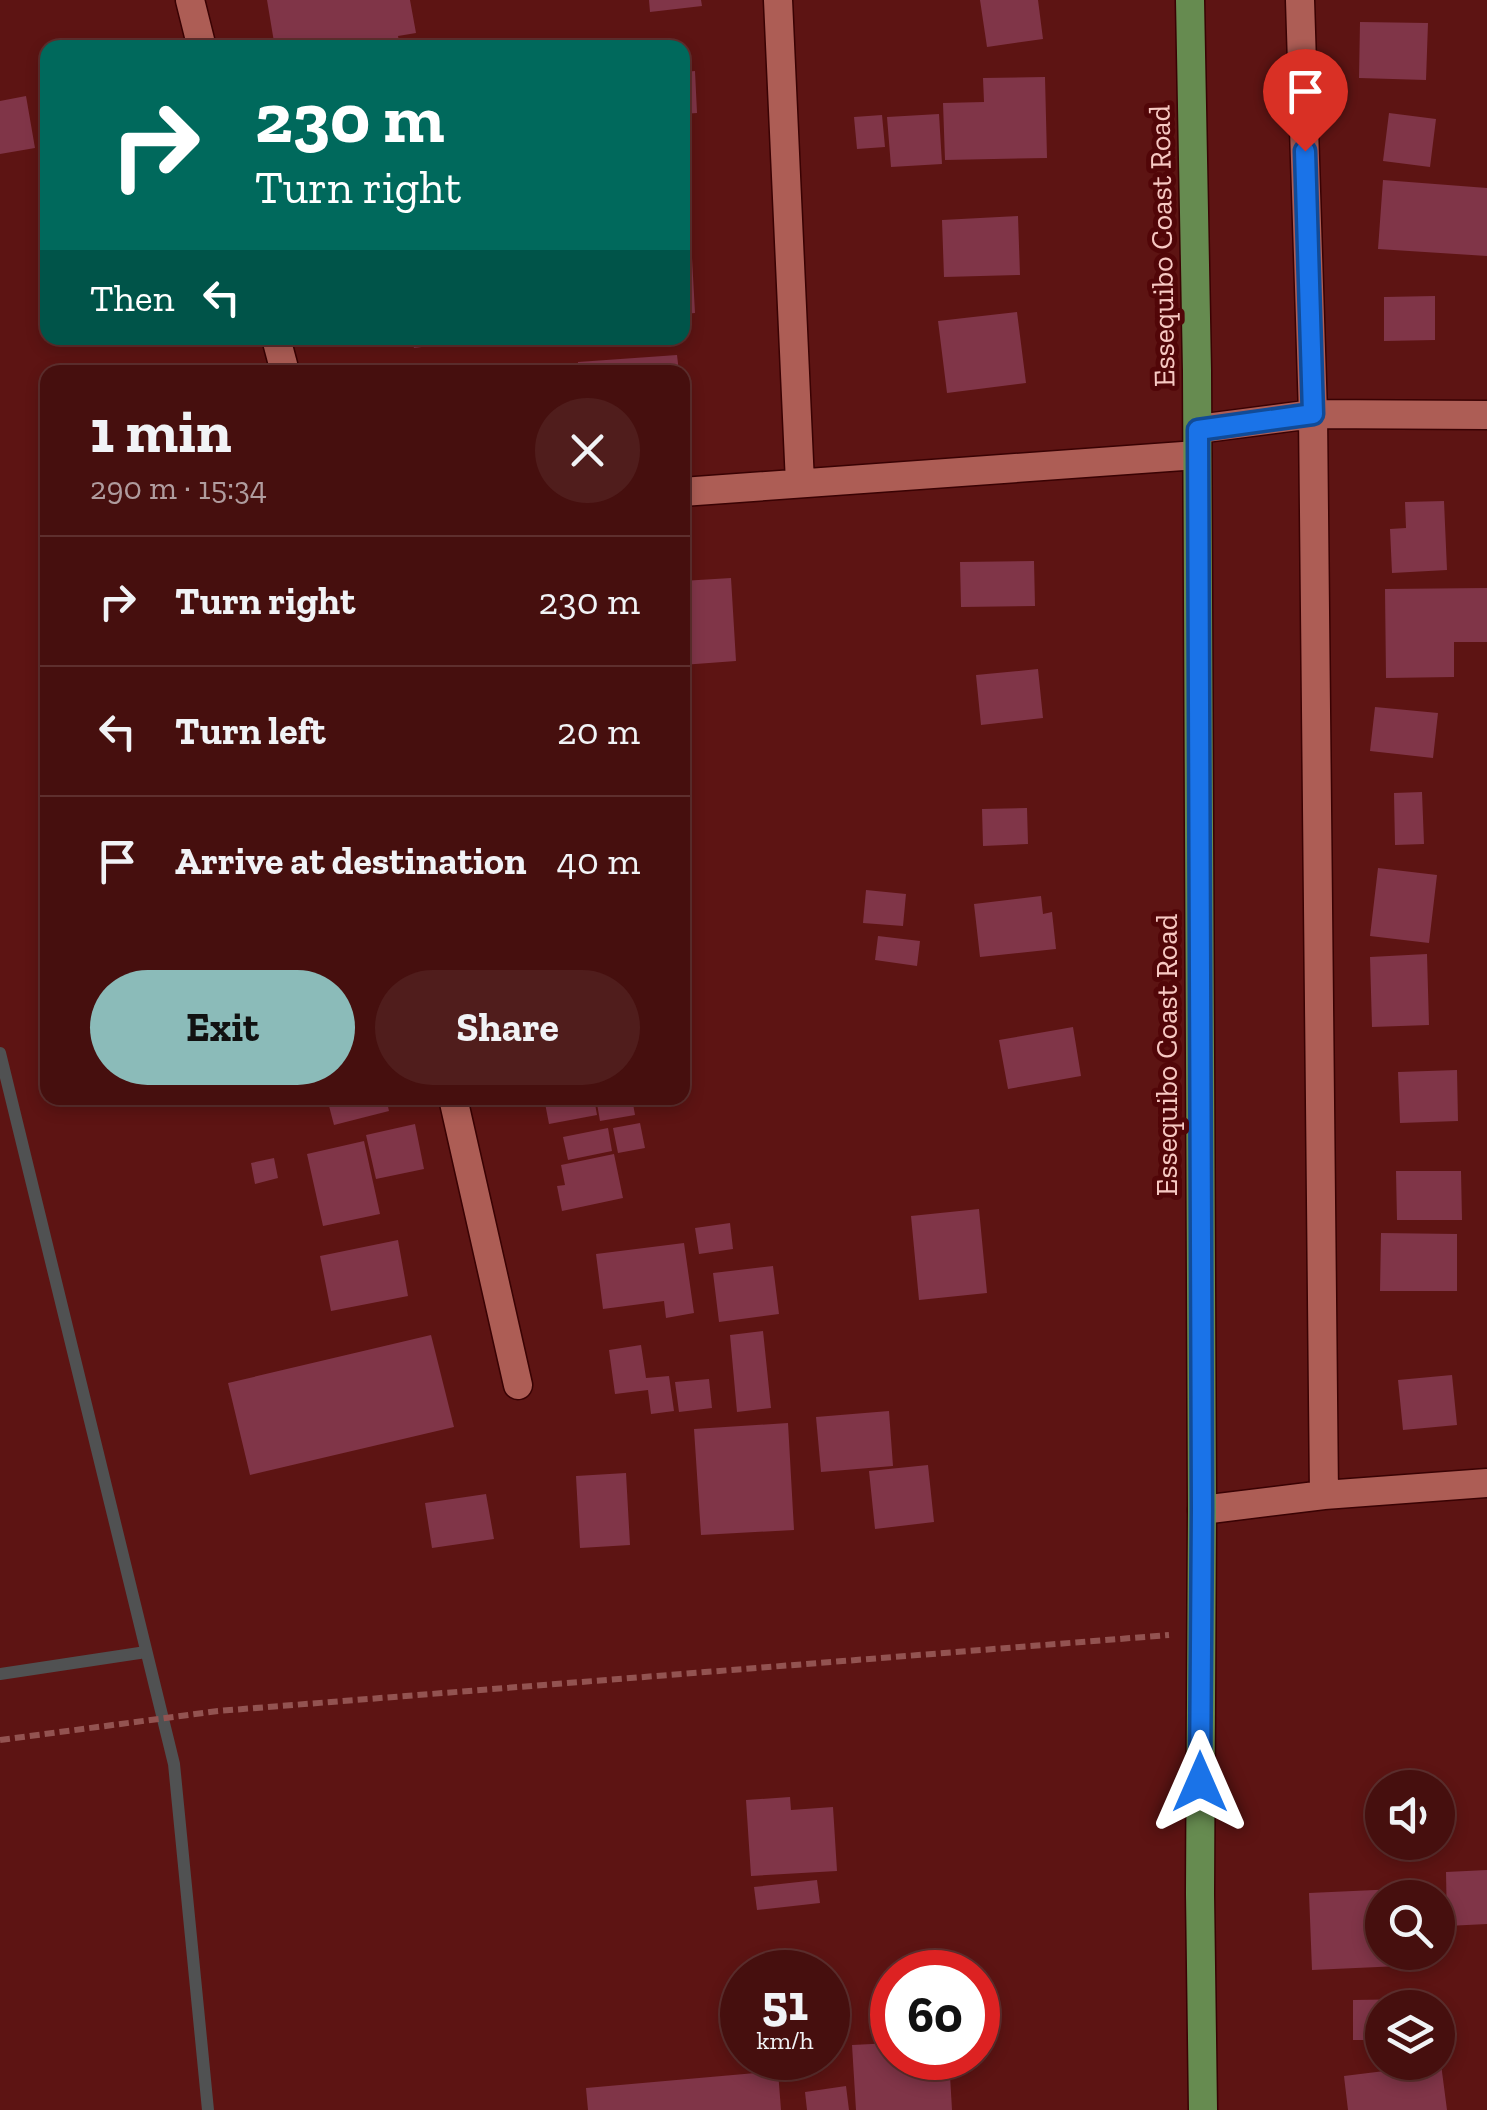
<!DOCTYPE html>
<meta charset="utf-8">
<style>
:root{--surface:#460f0e;--page:#501d1c;--text:#f1f3f6;--muted:#b09c9e;--line:#5e2f2e;--accent:#8bbbb9}
body{margin:0;font-family:"Zilla Slab",serif;background:var(--page);color:var(--text);height:100vh;display:flex;flex-direction:column;font-size:38px;white-space:nowrap}
*{box-sizing:border-box;margin:0}
p{font-size:32px;color:var(--muted)}
.icon{flex:none;width:55px;height:55px;fill:none;stroke:currentColor;stroke-width:2;stroke-linecap:round;stroke-linejoin:round}
.map{position:relative;flex:1;overflow:hidden}
.panel{position:absolute;left:40px;top:365px;width:650px;height:740px;display:flex;flex-direction:column;background:var(--surface);border-radius:20px;box-shadow:0 5px 15px #0003,0 0 0 2px var(--line)}
.panel>*{flex:none}
.hud{position:absolute;left:40px;top:40px;width:650px;height:305px;border-radius:20px;box-shadow:0 5px 15px #0003,0 0 0 2px var(--line);background:#00695c;color:#fff;overflow:hidden}
.controls{position:absolute;left:1365px;top:1770px;display:grid;gap:20px}
.controls a{display:grid;place-items:center;width:90px;height:90px;border-radius:50%;background:var(--surface);box-shadow:0 5px 15px #0003,0 0 0 2px var(--line);font-size:50px}
.speed{position:absolute;left:720px;top:1950px;display:flex;gap:20px;font-size:50px;font-weight:700;text-align:center}
.speed>*{display:grid;place-content:center;width:130px;height:130px;border-radius:50%;background:var(--surface);box-shadow:0 5px 15px #0003,0 0 0 2px var(--line);line-height:1}
.speed small{font-size:25px;font-weight:400}
.speed .limit{border:15px solid #d22;background:#fff;color:#111}
.pin{position:absolute;display:grid;place-items:center;width:85px;height:85px;color:#fff;margin:-102px -42px;border-radius:50% 50% 50% 0;rotate:-45deg;box-shadow:0 0 10px #0007}
.pin .icon{rotate:45deg}
.me{position:absolute;width:110px;margin:-55px;rotate:0deg;stroke-linejoin:round;filter:drop-shadow(0 0 8px #0008)}
.turn{display:flex;align-items:center;gap:35px;height:210px;padding:0 50px;font-size:45px}
.turn .icon{width:130px;height:130px;stroke-width:2.5}
.turn b{display:block;font-size:70px;line-height:85px}
.then{display:flex;align-items:center;height:95px;padding:0 50px;background:#0003;gap:20px;font-size:38px}
.round{display:grid;place-items:center;flex:none;width:105px;height:105px;border-radius:52px;background:var(--page)}
.head{display:flex;align-items:center;justify-content:space-between;height:170px;padding:0 50px}
h1{font-size:60px;font-weight:700;line-height:75px}
.action{display:flex;gap:20px;margin-top:auto;padding:20px 50px}
.action a{flex:1;height:115px;border-radius:60px;background:var(--accent);color:#111;font-size:40px;font-weight:700;line-height:115px;text-align:center}
.action a+a{background:var(--page);color:var(--text)}
ul{padding:0;list-style:none}
li{display:flex;align-items:center;gap:30px;height:130px;padding:0 50px;border-top:2px solid var(--line)}
li div{flex:1}
li b{display:block;font-size:38px}
li em{font-style:normal}
.map>svg:first-child{display:block}
.lines{fill:none;stroke-linecap:round;stroke-linejoin:round}
.stream{stroke:#505152;stroke-width:12}
.building{fill:#803548}
.minor-casing{stroke:#390203;stroke-width:31}
.primary-casing{stroke:#390203;stroke-width:31}
.path{stroke:#935351;stroke-width:6;stroke-dasharray:10 5;stroke-linecap:butt}
.minor{stroke:#ad5d55;stroke-width:28}
.primary{stroke:#668b50;stroke-width:28}
.route-casing{stroke:#114b97;stroke-width:25}
.route{stroke:#1a73e8;stroke-width:18}
.labels{text-anchor:middle;dominant-baseline:central;stroke-width:10;stroke-linejoin:round;paint-order:stroke}
.street-label{font-size:30px;fill:#f7c9c3;stroke:#510608}
</style>
<div class="map">
<svg width="1487" height="2110" viewBox="0 0 1487 2110">
<rect width="100%" height="100%" fill="#5d1413"/>
<g class="lines">
<path class="stream" d="M0,1053l174,711 34,346
M0,1674l146,-22"/>
</g>
<path class="building" d="M267,0h143l6,33 -18,3 2,12h-125z
M649,0h52l1,6 -52,6z
M980,0h58l5,39 -56,8z
M1360,22l68,1 -2,57 -67,-2z
M645,43v5h-27v-4z
M695,71l2,42 -15,1v-42z
M1045,77l2,81 -102,2 -2,-57 41,-1 -1,-24z
M26,96l9,52 -35,6v-53z
M48,108v29h-3l-4,-28z
M1389,113l47,6 -6,48 -47,-6z
M939,114l3,50 -51,3 -4,-50z
M882,115l3,32 -28,2 -3,-32z
M1383,180l104,8v68l-109,-7z
M1018,216l2,59 -76,2 -2,-57z
M691,239l4,74 -13,1v-74z
M1435,296v44l-51,1v-44z
M1017,312l9,71 -79,10 -9,-72z
M412,338h48v4l-46,6z
M677,355l2,17h-101v-10z
M1444,501l3,69 -55,3 -2,-44 16,-1 -1,-26z
M1034,561l1,45 -74,1 -1,-45z
M731,578l5,83 -54,4v-84z
M1487,588v54h-33v35l-68,1 -1,-89z
M1038,669l5,49 -62,7 -5,-50z
M1375,707l63,6 -5,45 -63,-7z
M1422,792l2,52 -29,1 -1,-52z
M1027,808l1,36 -45,2 -1,-37z
M1378,868l59,7 -8,68 -59,-7z
M866,890l40,4 -3,32 -40,-3z
M1041,896l2,18 9,-2 4,37 -76,8 -6,-53z
M878,936l42,5 -3,25 -42,-6z
M1427,954l2,71 -57,2 -2,-70z
M1073,1027l8,49 -73,13 -9,-49z
M1457,1070l1,51 -58,2 -2,-51z
M317,1098h23v1l-21,5z
M363,1098h23l3,13 -55,14 -5,-19z
M544,1098h50l3,17 -48,9z
M596,1098h36l3,17 -35,6z
M640,1123l5,25 -27,5 -5,-25z
M415,1124l9,45 -48,10 -10,-44z
M608,1128l4,23 -44,9 -5,-23z
M364,1141l16,73 -57,12 -16,-72z
M614,1154l9,44 -61,13 -5,-25 8,-1 -4,-20z
M274,1158l4,20 -23,6 -4,-21z
M1396,1171h65l1,49h-65z
M979,1209l8,84 -68,7 -8,-84z
M730,1223l3,26 -34,5 -4,-26z
M1381,1233l76,1v57h-77z
M398,1240l10,56 -77,15 -11,-55z
M684,1243l10,70 -28,5 -2,-17 -61,8 -7,-55z
M773,1266l6,48 -60,8 -6,-49z
M763,1331l8,77 -34,4 -7,-77z
M431,1335l23,92 -204,48 -22,-92z
M641,1345l5,33 23,-2 5,35 -23,3 -3,-24 -33,4 -6,-44z
M1452,1375l5,50 -54,5 -5,-50z
M709,1379l3,29 -33,4 -4,-30z
M889,1411l4,55 -72,6 -5,-55z
M788,1423l6,107 -93,5 -7,-106z
M928,1465l6,57 -59,7 -6,-58z
M626,1473l4,72 -50,3 -4,-72z
M486,1494l8,45 -62,9 -7,-45z
M790,1797l1,13 42,-3 4,64 -86,5 -5,-76z
M1487,1870v54l-40,2 -1,-54z
M817,1880l3,23 -63,7 -3,-23z
M1397,1889v9h-15v54h17l1,14 -88,4 -3,-77z
M1415,1999v9h-33v32h-29v-40z
M892,2043v15h57l3,52h-96l-4,-65z
M1441,2064l6,46h-99l-4,-34z
M778,2071l3,39h-193l-2,-22z
M846,2086l3,24h-42l-2,-18z"/>
<g class="lines">
<defs>
<path id="minor" d="M190,0l12,48
M778,0l22,483
M1300,0l13,414 11,1081
M276,338l9,34
M1198,429l115,-15 174,1
M682,492l515,-37
M453,1098l65,287
M1202,1510l122,-15 163,-12"/>
<path id="primary" d="M1190,0l7,371 5,1139 -2,384 3,216"/>
</defs>
<use href="#minor" class="minor-casing"/>
<use href="#primary" class="primary-casing"/>
<path class="path" d="M0,1740l218,-29 951,-76"/>
<use href="#minor" class="minor"/>
<use href="#primary" class="primary"/>
</g>
<g class="lines">
<defs>
<path id="route" d="M1200,1782l2,-272 -4,-1080 115,-16 -8,-263"/>
</defs>
<use href="#route" class="route-casing"/>
<use href="#route" class="route"/>
</g>
<g class="labels">
<g class="street-label">
<text transform="translate(1162 246) rotate(-91)">Essequibo Coast Road</text>
<text transform="translate(1167 1055) rotate(-90)">Essequibo Coast Road</text>
</g>
</g>
</svg>
<div class="controls">
<a><svg class="icon" aria-label="sound" viewBox="0 0 24 24"><path d="M4 9h4l5-4v14l-5-4H4zM17 9q2 3 0 6"/></svg></a>
<a><svg class="icon" aria-label="search" viewBox="0 0 24 24"><circle cx="10" cy="10" r="6"/><path d="M15 15l6 6"/></svg></a>
<a><svg class="icon" aria-label="layers" viewBox="0 0 24 24"><path d="M12 4l9 5-9 5-9-5zM3 14l9 5 9-5"/></svg></a>
</div>
<div class="speed"><div>51<small>km/h</small></div><div class="limit">60</div></div>
<div class="pin" style="left:1305px;top:151px;background:#d93025"><svg class="icon" aria-label="arrive" viewBox="0 0 24 24"><path d="M6 21V4h12l-3 4 3 4H6"/></svg></div>
<svg class="me" style="left:1200px;top:1782px" viewBox="-20 -20 40 40"><path d="M0-17L14 15 0 8-14 15z" fill="#1a73e8" stroke="#fff" stroke-width="4"/></svg>
<div class="hud">
<div class="turn"><svg class="icon" aria-label="right" viewBox="0 0 24 24"><path d="M7 20v-9h11M14 6l5 5-5 5"/></svg><div><b>230 m</b>Turn right</div></div>
<div class="then">Then<svg class="icon" aria-label="left" viewBox="0 0 24 24"><path d="M17 20v-9H6M10 6l-5 5 5 5"/></svg></div>
</div>
<section class="panel">
<div class="head"><div><h1>1 min</h1><p>290 m · 15:34</p></div><a class="round"><svg class="icon" aria-label="close" viewBox="0 0 24 24"><path d="M6 6l12 12M18 6L6 18"/></svg></a></div>
<ul>
<li><svg class="icon" aria-label="right" viewBox="0 0 24 24"><path d="M7 20v-9h11M14 6l5 5-5 5"/></svg><div><b>Turn right</b></div><em>230 m</em></li>
<li><svg class="icon" aria-label="left" viewBox="0 0 24 24"><path d="M17 20v-9H6M10 6l-5 5 5 5"/></svg><div><b>Turn left</b></div><em>20 m</em></li>
<li><svg class="icon" aria-label="arrive" viewBox="0 0 24 24"><path d="M6 21V4h12l-3 4 3 4H6"/></svg><div><b>Arrive at destination</b></div><em>40 m</em></li>
</ul>
<div class="action"><a>Exit</a><a>Share</a></div>
</section>
</div>
